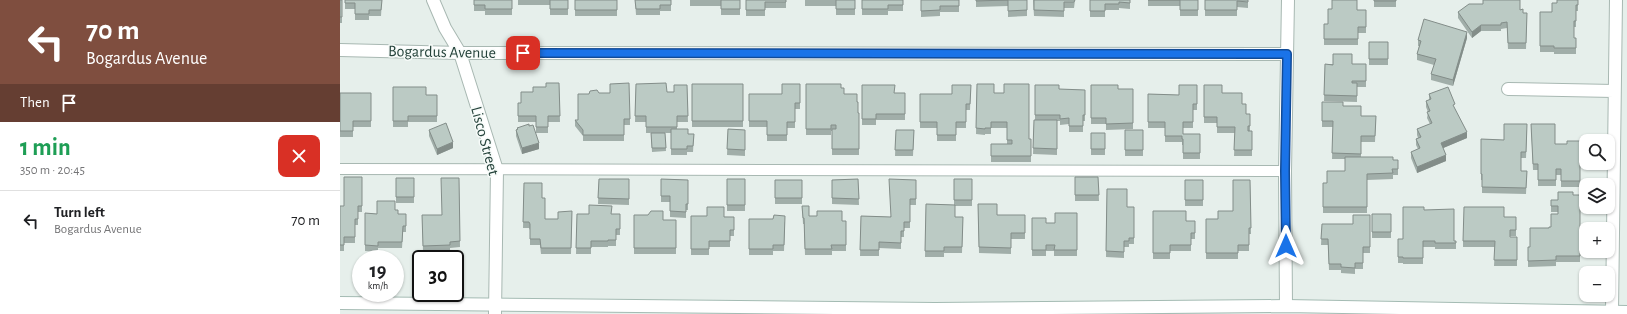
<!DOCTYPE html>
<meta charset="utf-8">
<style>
:root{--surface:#fff;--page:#f6f6f6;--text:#202124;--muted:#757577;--line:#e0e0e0}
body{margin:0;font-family:"Alegreya Sans",sans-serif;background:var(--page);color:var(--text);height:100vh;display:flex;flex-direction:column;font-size:15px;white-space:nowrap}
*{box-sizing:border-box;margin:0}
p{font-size:13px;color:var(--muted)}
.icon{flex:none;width:22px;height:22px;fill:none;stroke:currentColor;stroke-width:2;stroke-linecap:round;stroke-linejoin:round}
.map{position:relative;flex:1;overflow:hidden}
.sheet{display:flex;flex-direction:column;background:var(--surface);width:340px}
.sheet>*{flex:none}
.top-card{background:#7f4e3f;color:#fff;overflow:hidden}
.buttons{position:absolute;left:1239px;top:134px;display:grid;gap:8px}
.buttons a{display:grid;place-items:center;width:36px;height:36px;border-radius:8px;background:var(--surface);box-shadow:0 1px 3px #0004;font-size:20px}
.speed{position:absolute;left:12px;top:250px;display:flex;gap:8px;font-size:20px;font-weight:700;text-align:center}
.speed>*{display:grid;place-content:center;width:52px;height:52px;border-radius:50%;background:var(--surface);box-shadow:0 1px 3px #0004;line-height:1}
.speed small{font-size:10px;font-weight:400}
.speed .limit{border:2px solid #111;border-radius:6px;background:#fff;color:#111}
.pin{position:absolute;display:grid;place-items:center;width:34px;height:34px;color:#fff;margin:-17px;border-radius:8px;box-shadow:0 2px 6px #0006}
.me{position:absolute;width:44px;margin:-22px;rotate:0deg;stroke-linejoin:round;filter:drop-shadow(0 0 3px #0008)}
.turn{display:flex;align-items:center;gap:14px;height:84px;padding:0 20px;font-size:18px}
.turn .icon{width:52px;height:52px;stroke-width:2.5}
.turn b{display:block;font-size:28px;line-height:34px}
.then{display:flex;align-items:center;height:38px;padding:0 20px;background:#0003;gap:8px;font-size:15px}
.round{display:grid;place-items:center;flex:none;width:42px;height:42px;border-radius:8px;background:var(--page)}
.head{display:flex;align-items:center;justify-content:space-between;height:68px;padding:0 20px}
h1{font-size:24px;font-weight:600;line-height:30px;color:#1e9e55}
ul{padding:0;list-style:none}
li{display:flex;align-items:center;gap:12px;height:60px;padding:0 20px;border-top:1px solid var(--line)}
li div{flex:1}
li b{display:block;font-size:15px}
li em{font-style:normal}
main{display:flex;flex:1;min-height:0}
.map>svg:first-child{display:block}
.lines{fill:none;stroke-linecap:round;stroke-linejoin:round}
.lane-casing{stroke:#a8b8b2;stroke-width:12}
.street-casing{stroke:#a8b8b2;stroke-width:14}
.secondary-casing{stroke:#a4bbb3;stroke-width:14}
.lane{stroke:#fff;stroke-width:10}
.street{stroke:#fff;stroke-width:12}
.secondary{stroke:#fff;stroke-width:12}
.wall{fill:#a1aea9}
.shaded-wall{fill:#838d89}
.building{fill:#bbcac4;stroke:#838d89}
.route-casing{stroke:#114b97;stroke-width:10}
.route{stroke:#1a73e8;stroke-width:7}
.labels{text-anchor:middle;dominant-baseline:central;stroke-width:3;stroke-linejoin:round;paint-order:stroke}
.street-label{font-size:16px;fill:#24423a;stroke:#f7fbf9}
</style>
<main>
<section class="sheet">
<div class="top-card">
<div class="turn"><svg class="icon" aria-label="left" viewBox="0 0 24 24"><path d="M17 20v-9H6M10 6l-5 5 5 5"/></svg><div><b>70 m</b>Bogardus Avenue</div></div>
<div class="then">Then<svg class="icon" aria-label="arrive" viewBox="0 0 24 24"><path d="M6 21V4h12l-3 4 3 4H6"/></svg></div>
</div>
<div class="head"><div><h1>1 min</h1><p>350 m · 20:45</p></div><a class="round" style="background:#d93025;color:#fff"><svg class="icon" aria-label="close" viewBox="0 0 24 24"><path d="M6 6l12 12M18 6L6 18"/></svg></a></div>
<ul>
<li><svg class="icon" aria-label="left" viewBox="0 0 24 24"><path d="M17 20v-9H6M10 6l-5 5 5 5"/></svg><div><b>Turn left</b><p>Bogardus Avenue</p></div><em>70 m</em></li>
</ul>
</section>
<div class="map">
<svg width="1287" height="314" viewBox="0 0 1287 314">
<rect width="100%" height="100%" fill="#e6efeb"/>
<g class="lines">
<defs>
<path id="lane" d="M0,169l945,2"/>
<path id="street" d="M93,0l12,28 15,25 37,117 -2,144
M0,50l120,3 827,1
M1168,89l106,2
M946,306l-1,-135 3,-171
M1272,311l4,-311"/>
<path id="secondary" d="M0,303l595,6 351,-3 341,6"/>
</defs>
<use href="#lane" class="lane-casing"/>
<use href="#street" class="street-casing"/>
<use href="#secondary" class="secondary-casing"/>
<use href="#lane" class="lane"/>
<use href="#street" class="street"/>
<use href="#secondary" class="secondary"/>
</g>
<path class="wall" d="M0,0h2v23h-2z
M5,0h37l-1,16h-12v4h-14v-11h-10z
M134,0h38v15h-27v-4h-11z
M178,0h50v15h-18v-10h-32z
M235,0h42v16h-42z
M295,0h36v11h-11v4h-24z
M350,0h50v15h-19v-9h-31z
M406,0h40v8h-21v8h-19z
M465,0h50v15h-19v-9h-31z
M522,0h41v11h-15v4h-26z
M581,0h38v12h-19v4l-19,1z
M636,0h51v16l-19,1v-11l-32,1z
M693,0h42l-1,8h-10v9l-30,-1z
M750,0h40v9l-11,-1v2h-14v7h-15z
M808,0h50v16h-18v-10h-32z
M865,0h43v8l-11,-1v9h-32z
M1034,0h22v7h-22z
M1238,0v11h-2v16h-2v11h2v16h-22v-2h-14v-40h12l5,-9z
M1017,10h9v23h-8v12h-34v-21h4z
M1180,10l3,3h4l-1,36h-18l-1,-21 -6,1v2h-20l-9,7 -14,-20v-6z
M1127,38l-14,48 -22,-6v-6l3,-9 -17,-5v-6l2,-8h-1v-6z
M1029,42h19v23h-19z
M985,64h41v23h-9v15l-33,-1z
M219,83l1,39h-12v11h-12v-11h-18v-19h3l12,-11z
M296,84l31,8h7l13,-7 1,37h-11v7l11,5h6l-1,18h-6v3h-16v-22h-25v-11h-11z
M352,84h51v43h-51z
M460,84v25h-5v19h-8v13h-20v-14h-18v-33h33z
M466,84l35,4 3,6 13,8 1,11h1v42h-27v-24h-1v4h-25z
M637,84l17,9 35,46h2v23h-40v-18h16v-16h-16v6h-6v1l-9,-1z
M522,85l32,8h11v27h-29v5h-14z
M631,85l-1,25h-4v18h-10v13h-19v-13h-17v-34h32z
M695,85l24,4 26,1v31h-2v11h-14v-8l-9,1v-4h-3v34l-24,-1 1,-34h1z
M751,85l27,4h15v40l-27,1v-6h-15z
M857,85v25h-4v18h-10v6h17v25h-17v-14h-1v-3h-17v-14h-17v-34l31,1z
M864,85l18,8 20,11 4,10h4v17h2v25h-18l1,-23h-18v-10h-13z
M53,87l33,8h11v27h-29v5h-15z
M0,93h31v34h-18v10h-13z
M259,93l31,26v6h-6v16h-41v-5l-8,-10v-6h3z
M1089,94l26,15 12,29 -24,10 3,13 -29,12 -6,-15v-6l7,-3 -2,-4v-6l2,-1 -1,-3v-6l13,-5 -3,-6 1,-6 -2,-5v-6l3,-1z
M982,102l21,4 18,10h15l-1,26h-14v15l32,3h5v15h-5v4l-26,1v33h-44v-30h4l18,-12v-12h-13l1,-32h-11z
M1191,124l24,20h12l13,-3v46h-19v-12h-5v11h-18v-16h-5z
M177,128l22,21 -17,5 -6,-18v-6l1,-1z
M388,129l17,1v26l-18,-1z
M89,130l24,18 -16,7 -8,-19z
M556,130h18l-1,26h-18z
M785,130h18v26h-18z
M1187,130l-1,28h-5v13h6l-1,23 -44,-1v-13h-1v-41l23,1z
M311,133h14l1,18 -14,1z
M751,133h14v22h-14z
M22,177v35h-4v13h-3v18h-11v8h-4v-45h4z
M735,177h23l1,24h-24z
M56,178h18v25h-18z
M119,178l1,69 -10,1v3l-27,1 -1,-37h20z
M259,179h30v26l-31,-1z
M321,179l27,1v30h-2v8l-16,-1v-15h-9z
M387,179h18v32h-18z
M518,179l1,26 -27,-1v-24z
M614,179h18v27h-17v11h8l-1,36h-18v4h-19l1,-53 28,1z
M435,180h27v24h-27z
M576,180v25h-6v23h-6v9h-3v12l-22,-1v8h-19l1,-40 29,1z
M845,180h18v26h-18z
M910,180l1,54h-2v17h-11v8h-32v-40h12l15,-8z
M184,183l18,15 3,21h13l14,-8 -1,43h-30l-1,-9h-10v-15l-1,-2h-6z
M767,189l20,18h7v37h-5v3h-5v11l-18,-1z
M1233,195h7v67h-24v4l-28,1v-20h2l19,-19 2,-1 7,-13v-2h-7v-12h7z
M638,204l19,11h28v24h-14v15l-32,-1z
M462,206l7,10 33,5h4v30h-14v4h-27l-1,-31h-1z
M55,210l3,4h8v18h-3l-1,16h-24v4l-13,-1v-38l12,1z
M1084,210l30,31h2v8h-21v-2h-12v17h-20v-1h-5v-24h5z
M813,211l33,10h9v18h-4v12h-21v8h-17z
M737,213v43h-23v-5h-8v5h-14v-38l14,5h9z
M237,214h43v21h-4v11h-8v1h-17v7h-15z
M1032,214h19v24h-19z
M294,215l29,5h13v34h-42z
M1030,215v38h-7v16h-8v5l-14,-1v-3h-12l-1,-25h-7l1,-21h31z
M351,216l43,1v19h-4v11h-21v8h-18z
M1164,217h12v19h-6v1h7v29h-23l1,-19h-32v-6z
M409,219l36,3 -1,29h-11v4h-24z"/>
<path class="shaded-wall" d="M1141,25v6l-9,7v-6z
M1127,32v6l-14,48v-6z
M1127,132v6l-26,11v-6z
M113,142v6l-16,7v-6z
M199,143v6l-17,5v-6z
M1106,155v6l-29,12v-6z"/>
<path class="building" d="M0,0h2v17h-2z
M5,0h37l-1,10h-12v4h-14v-11h-10z
M134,0h38v9h-27v-4h-11z
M210,0h18v9h-18z
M235,0h42v10h-42z
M295,0h36v5h-11v4h-24z
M381,0h19v9h-19z
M406,0h40v2h-21v8h-19z
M496,0h19v9h-19z
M522,0h41v5h-15v4h-26z
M581,0h38v6h-19v4l-19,1z
M636,0h51v10l-19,1v-11l-32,1z
M694,0h41l-1,2h-10v9l-30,-1z
M750,0h40v3l-11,-1v2h-14v7h-15z
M808,0h50v10h-18v-10z
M865,0h43v2l-11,-1v9h-32z
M992,0h25v10h9v17h-8v12h-34v-15h4v-15h4z
M1034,0h22v1h-22z
M1143,0h37v10l3,-1v4h4l-1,30h-18l-1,-21 -6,1v2h-20l-9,7 -14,-20 11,-8h14z
M1217,0h21v5h-2v16h-2v17h2v10h-22v-2h-14v-34h12v-9h5z
M1084,19l43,13 -14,48 -22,-6 5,-15 -19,-5 4,-13 -3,-1z
M1029,42h19v17h-19z
M993,54h19v10h14v17h-14v2h5v13l-33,-1 1,-31 8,1z
M206,83h13l1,33h-12v11h-12v-11h-18v-13h3v-11h12v-5h13z
M289,83l1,36h-6v16h-41v-5l-8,-10h3v-26h11l1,-3 7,-1 2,3h11v-9z
M326,83l1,9h7v-7h13l1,31h-11v11h-31v-11h-11l1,-32z
M352,84h51v37h-51z
M442,84h18v19h-5v19h-8v13h-20v-14h-18v-27h33z
M466,84h35v4h3v6h13v8h1v11h1v36h-27v-20h4v-4h-5v4h-25z
M637,84h17v9h10v-9h25v55h2v17h-40v-12h21v-4h-5v-18h-16v6h-6v1l-9,-1z
M522,85h33l-1,8h11v21h-29v5h-14z
M612,85h19l-1,19h-4v18h-10v13h-19v-13h-17v-28h32z
M695,85h24v4l26,1v25h-2v11h-14v-8l-9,1v-4h-25z
M751,85h27v4h15v34l-27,1v-6h-15z
M839,85h18v19h-4v18h-10v12h17v19h-17v-14h-1v-3h-17v-14h-17v-28l31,1z
M864,85h18v8h20v11h4v10h4v12h-2v5h4v19h-18l1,-23h-18v-10h-13z
M53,87h33v8h11v21h-29v5h-15z
M1108,87l7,17 -2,1 14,27 -26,11 5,12 -29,12 -6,-15 9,-4 -4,-9 5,-2 -4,-8 15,-6 -5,-11 3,-1 -4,-10 5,-2 -2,-5z
M0,93h31v28h-18v10h-13z
M982,102h21v4h18v10h15l-1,20h-14v18l-29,-1 1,-32h-11z
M694,120h23v29l-24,-1z
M106,123l7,19 -16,7 -8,-19z
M189,124v2l4,-1 6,18 -17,5 -6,-18 2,-1 -1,-1z
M1164,124h23l-1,28h-5v19h6l-1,17 -44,-1v-13h-1v-35l23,1z
M1191,124h24v20h12v-3h13v40h-19v-12h-5v11h-18v-16h-5z
M331,129h17v5h6l-1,12h-6v3h-16z
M388,129l17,1v20l-18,-1z
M556,130h18l-1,20h-18z
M785,130h18v20h-18z
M311,133h14l1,15h-14z
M751,133h14v16h-14z
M1005,157h48v3h5v9h-6l1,4 -26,1v33h-44v-24h4v-12h18z
M4,177h18v29h-4v13h-3v18h-11v8h-4v-39h4z
M735,177h23l1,18h-24z
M56,178h18v19h-18z
M101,178h18l1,63 -10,1v3l-27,1 -1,-31h20z
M259,179h30v20l-31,-1z
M321,179l27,1v24h-2v8l-16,-1v-15h-9z
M387,179h18v26h-18z
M518,179l1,20 -27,-1v-18z
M549,179l27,1v19h-6v23h-6v9h-3v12l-22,-1v8h-19l1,-34 30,1z
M614,179h18v21h-18z
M435,180h27v18h-27z
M845,180h18v20h-18z
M893,180h17l1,48h-2v17h-11v8h-32v-34h12v-8h15z
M184,183h18v15h3v21h13v-7l14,-1 -1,37h-30l-1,-9h-10v-15l-1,-2h-6z
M767,189h20v18h7v31h-5v3h-5v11l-18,-1z
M1218,192h15v3h7v61h-24v4l-28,1v-14h2v-19h19v-1h2v-13h7v-8h-7v-6h7z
M37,201h18v9h3v4h8v12h-3l-1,16h-24v4l-13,-1v-32l12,1z
M586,204l29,1v12h8l-1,30h-18v4h-19z
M638,204h19v11h28v18h-14v15l-32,-1z
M249,205l23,1 -1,8h9v15h-4v11h-8v1h-17v7h-15l1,-34h12z
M462,206h7v10h8v-5h25v10h4v24h-15l1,4h-27l-1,-31h-1z
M367,207h17v10h10v13h-4v11h-21v8h-18v-33h16z
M1063,207h21v3l30,-1v32h2v2h-21v-2h-12v17h-20v-1h-5v-18h5z
M1124,207h40v10h12v13h-6v7h7v23h-23l1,-19h-32z
M311,211h12v9h13v28h-42v-33h14z
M813,211h33v10h9v12h-4v12h-21v8h-17z
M715,213h22v37h-23l1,-5h-9v5h-14v-32h14v5h9z
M1032,214h19v18h-19z
M434,215l11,1 -1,29h-11v4h-24v-30h24z
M1013,215h17v32h-7v16h-8v5l-14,-1v-3h-12l-1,-25h-7l1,-15h31z"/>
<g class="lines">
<defs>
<path id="route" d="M183,53l764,1 -2,117 1,75"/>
</defs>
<use href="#route" class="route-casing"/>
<use href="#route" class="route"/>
</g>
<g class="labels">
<g class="street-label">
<text transform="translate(102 52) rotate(1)">Bogardus Avenue</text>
<text transform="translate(145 141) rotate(75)">Lisco Street</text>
</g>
</g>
</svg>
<div class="buttons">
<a><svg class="icon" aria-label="search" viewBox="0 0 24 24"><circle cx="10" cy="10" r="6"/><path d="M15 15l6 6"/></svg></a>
<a><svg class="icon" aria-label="layers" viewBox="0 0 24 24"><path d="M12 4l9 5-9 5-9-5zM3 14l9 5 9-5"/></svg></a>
<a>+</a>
<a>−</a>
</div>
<div class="speed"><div>19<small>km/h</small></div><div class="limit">30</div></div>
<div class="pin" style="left:183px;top:53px;background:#d93025"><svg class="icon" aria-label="arrive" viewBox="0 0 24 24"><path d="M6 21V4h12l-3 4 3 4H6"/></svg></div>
<svg class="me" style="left:946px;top:246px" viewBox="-20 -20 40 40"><path d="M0-17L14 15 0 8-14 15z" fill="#1a73e8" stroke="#fff" stroke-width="4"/></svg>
</div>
</main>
